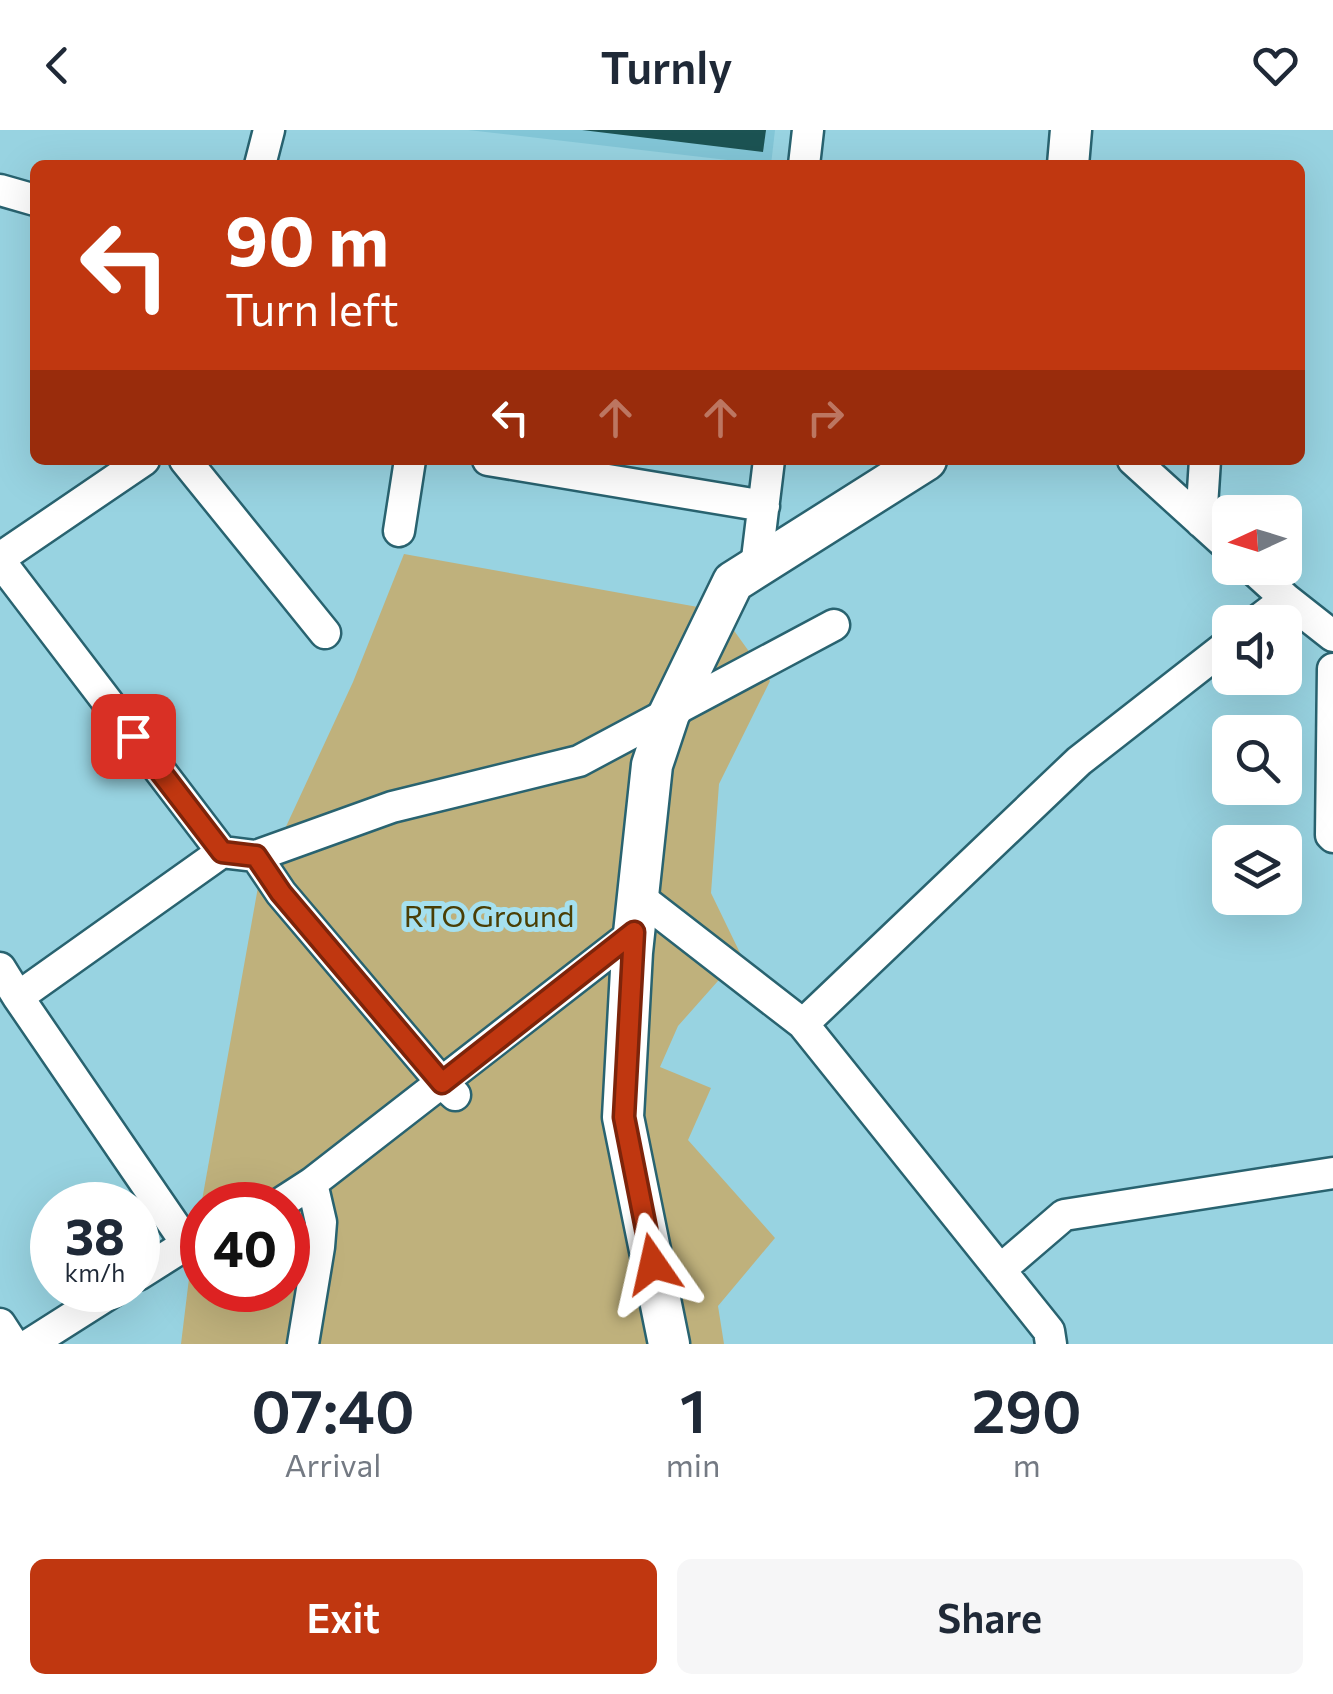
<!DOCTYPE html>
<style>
:root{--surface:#fff;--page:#f6f6f7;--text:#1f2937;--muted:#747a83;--accent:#c03710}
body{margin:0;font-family:Commissioner,sans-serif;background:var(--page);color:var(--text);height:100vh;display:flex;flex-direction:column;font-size:38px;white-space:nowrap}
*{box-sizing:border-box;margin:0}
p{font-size:32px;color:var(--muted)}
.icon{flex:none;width:55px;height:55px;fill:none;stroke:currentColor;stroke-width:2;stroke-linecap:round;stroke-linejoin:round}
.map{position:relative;height:1214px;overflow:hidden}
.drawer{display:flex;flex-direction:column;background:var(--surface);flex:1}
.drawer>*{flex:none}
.hud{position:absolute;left:30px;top:30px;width:1275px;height:305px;border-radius:15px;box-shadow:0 10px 40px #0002;background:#c03710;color:#fff;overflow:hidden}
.needle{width:65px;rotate:266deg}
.fabs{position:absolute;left:1212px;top:365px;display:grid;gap:20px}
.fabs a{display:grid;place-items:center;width:90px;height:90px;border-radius:15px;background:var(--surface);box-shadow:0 10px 40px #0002;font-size:50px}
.speed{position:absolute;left:30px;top:1052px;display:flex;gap:20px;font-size:50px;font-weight:700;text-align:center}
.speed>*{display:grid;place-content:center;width:130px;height:130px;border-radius:50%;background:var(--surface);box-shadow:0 10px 40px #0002;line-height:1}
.speed small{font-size:25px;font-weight:400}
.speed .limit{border:15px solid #d22;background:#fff;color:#111}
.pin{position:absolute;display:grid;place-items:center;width:85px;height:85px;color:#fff;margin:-42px;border-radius:20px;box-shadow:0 5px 15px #0006}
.me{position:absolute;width:110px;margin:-55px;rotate:349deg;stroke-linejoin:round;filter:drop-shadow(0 0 8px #0008)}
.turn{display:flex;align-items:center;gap:35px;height:210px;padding:0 30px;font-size:45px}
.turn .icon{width:130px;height:130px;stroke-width:2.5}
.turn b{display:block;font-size:70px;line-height:85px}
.lanes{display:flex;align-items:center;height:95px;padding:0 30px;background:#0003;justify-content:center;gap:50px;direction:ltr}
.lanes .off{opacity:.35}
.eta{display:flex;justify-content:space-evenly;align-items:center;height:170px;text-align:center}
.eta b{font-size:60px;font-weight:600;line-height:70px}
.action{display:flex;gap:20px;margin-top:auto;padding:20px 30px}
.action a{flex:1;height:115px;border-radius:15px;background:var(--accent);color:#fff;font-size:40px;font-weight:600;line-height:115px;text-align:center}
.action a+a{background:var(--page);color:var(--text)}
header{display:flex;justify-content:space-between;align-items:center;height:130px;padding:0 30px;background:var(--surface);font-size:45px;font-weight:600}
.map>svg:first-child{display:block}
.built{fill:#83c6d7}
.green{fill:#bfb17c;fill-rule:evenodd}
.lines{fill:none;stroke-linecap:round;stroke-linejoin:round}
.street-casing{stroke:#296370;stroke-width:35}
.secondary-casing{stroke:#296370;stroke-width:45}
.street{stroke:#fff;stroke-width:30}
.secondary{stroke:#fff;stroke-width:40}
.wall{fill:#1c5353}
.route-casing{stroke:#7d240a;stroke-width:25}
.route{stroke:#c03710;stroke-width:18}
.labels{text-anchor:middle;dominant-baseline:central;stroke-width:10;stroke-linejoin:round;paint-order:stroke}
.park-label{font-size:30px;fill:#4a3e05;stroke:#a5e0ef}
</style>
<header><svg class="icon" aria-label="back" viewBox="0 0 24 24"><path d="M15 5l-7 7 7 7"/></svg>Turnly<svg class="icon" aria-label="heart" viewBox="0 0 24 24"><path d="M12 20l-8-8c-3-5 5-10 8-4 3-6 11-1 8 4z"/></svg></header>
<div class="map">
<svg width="1333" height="1214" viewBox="0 0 1333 1214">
<rect width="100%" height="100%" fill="#98d3e1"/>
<path class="built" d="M468,0h307l-4,35z"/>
<path class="green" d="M404,424l316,57 50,70 -51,103 -8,109 30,62 -63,71 -18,41 51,21 -23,52 87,98 -57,68 6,38h-543l10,-82 67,-375 95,-205zM202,1075h86v85h-86z"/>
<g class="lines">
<defs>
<path id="street" d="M260,35l9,-35
M804,35l4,-35
M0,60l35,10
M185,330l140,173
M488,330l276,46
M1133,330l97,88
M1201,392l4,-62
M399,401l11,-71
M0,428l144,-98
M0,431l222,291
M756,437l13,-107
M1252,438l34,31 -30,23
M1286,469l47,37
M1333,539l-2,166 2,2
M256,726l25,37 161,190 13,12
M638,766l165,128 246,307 2,13
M0,838l18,29 204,-145 34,4 136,-49 187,-46 255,-136
M18,867l169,247 -49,31
M803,894l276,-263 151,-118
M278,1075l34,-22 323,-251
M1000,1140l64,-55 269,-42
M0,1194l13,20
M30,1214l85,-54
M303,1214l16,-97 2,-25 -9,-39"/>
<path id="secondary" d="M1068,35l3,-35
M669,1214l-46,-227 9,-165 20,-187 17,-51 64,-132 193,-122"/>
</defs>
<use href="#street" class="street-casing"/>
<use href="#secondary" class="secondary-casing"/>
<use href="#street" class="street"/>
<use href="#secondary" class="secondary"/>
</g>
<path class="wall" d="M582,0h184l-3,22z"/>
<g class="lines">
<defs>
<path id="route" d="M133,606l89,116 34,4 25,37 161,190 192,-151 -10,185 29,147"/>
</defs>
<use href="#route" class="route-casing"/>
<use href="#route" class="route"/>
</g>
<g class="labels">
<g class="park-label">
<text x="489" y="784">RTO Ground</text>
</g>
</g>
</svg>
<div class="fabs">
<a><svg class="needle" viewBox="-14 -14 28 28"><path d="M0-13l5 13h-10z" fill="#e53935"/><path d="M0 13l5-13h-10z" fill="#747a83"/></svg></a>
<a><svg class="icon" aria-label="sound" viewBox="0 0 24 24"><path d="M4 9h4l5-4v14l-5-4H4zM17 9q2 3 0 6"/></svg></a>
<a><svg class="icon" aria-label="search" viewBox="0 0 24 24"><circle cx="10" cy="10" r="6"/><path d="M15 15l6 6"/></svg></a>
<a><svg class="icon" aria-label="layers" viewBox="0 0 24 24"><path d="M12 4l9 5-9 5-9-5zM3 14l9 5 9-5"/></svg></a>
</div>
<div class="speed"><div>38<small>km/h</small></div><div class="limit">40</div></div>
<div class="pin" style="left:133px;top:606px;background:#d93025"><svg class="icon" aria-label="arrive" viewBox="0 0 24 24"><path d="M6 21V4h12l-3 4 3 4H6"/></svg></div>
<svg class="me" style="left:653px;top:1134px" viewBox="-20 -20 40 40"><path d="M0-17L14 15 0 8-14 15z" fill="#c03710" stroke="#fff" stroke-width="4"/></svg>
<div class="hud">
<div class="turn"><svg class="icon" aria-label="left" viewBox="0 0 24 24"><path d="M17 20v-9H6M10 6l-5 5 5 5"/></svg><div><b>90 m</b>Turn left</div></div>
<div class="lanes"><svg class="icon" aria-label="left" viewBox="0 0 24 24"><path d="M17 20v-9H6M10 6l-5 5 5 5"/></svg><svg class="icon off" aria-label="ahead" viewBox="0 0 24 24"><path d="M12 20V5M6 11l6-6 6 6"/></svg><svg class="icon off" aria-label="ahead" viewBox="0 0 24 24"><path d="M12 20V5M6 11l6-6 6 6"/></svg><svg class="icon off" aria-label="right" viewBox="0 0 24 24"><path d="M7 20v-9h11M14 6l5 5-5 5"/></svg></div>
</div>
</div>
<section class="drawer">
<div class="eta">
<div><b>07:40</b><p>Arrival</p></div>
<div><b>1</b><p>min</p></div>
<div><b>290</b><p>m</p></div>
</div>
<div class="action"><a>Exit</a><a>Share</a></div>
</section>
